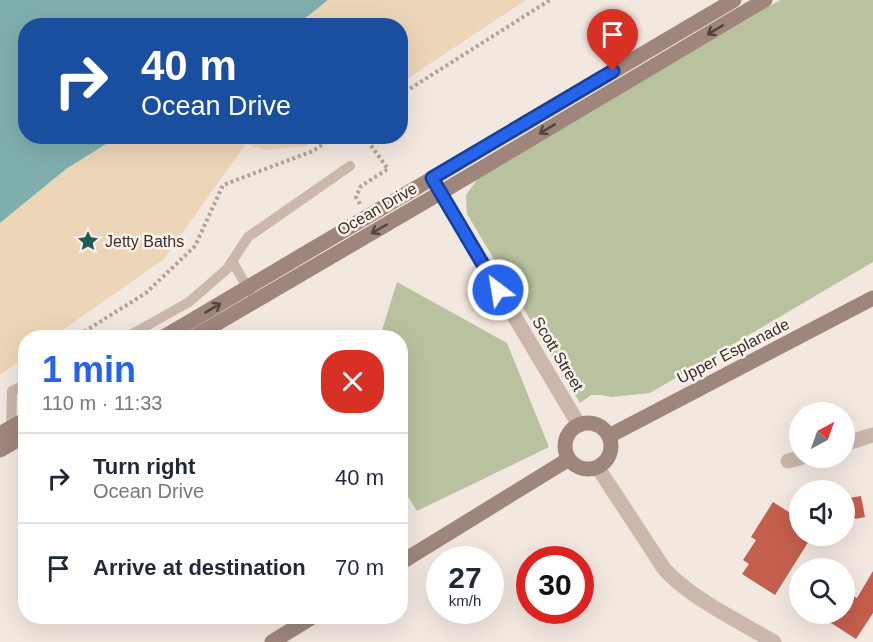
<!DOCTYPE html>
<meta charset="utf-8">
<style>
:root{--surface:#fff;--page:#f2f2f3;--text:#1f2937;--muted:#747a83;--line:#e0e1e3;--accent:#2563eb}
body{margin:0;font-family:Arial,sans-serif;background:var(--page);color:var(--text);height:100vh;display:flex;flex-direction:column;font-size:22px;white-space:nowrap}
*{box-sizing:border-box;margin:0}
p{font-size:20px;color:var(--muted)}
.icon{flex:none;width:33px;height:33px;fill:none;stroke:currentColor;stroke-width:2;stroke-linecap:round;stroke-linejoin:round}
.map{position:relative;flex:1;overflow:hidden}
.side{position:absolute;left:18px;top:330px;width:390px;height:294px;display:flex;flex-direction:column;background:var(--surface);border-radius:24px;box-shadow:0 6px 24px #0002}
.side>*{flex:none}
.top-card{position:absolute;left:18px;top:18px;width:390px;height:126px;border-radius:24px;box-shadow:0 6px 24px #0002;background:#1a4fa0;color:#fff;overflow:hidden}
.needle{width:39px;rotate:41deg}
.tools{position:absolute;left:789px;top:402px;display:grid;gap:12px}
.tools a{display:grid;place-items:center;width:66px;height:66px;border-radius:50%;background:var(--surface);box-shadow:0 6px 24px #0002;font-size:30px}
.speed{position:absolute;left:426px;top:546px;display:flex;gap:12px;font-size:30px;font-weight:700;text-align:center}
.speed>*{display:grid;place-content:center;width:78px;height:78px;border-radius:50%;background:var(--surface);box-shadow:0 6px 24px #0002;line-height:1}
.speed small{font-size:15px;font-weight:400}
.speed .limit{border:9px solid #d22;background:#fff;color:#111}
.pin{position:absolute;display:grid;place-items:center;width:51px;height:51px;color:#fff;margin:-62px -26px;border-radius:50% 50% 50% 0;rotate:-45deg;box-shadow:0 0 6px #0007}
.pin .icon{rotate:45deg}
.me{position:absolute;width:66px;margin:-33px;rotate:329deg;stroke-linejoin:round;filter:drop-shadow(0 0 4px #0008)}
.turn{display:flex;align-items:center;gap:21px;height:126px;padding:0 24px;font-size:27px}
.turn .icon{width:78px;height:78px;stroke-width:2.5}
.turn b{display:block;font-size:42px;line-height:51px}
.round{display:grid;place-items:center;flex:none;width:63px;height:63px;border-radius:24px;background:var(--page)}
.headline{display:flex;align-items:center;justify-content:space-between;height:102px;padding:0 24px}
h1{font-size:36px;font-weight:800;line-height:45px;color:var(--accent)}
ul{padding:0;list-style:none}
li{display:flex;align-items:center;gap:18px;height:90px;padding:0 24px;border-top:2px solid var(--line)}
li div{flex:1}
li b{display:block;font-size:22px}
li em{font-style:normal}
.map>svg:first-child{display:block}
.green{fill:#b9c29f}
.sand{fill:#edd6b8}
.water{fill:#7fafad}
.building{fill:#c45f4d}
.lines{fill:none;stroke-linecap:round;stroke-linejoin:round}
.path{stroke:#b7a195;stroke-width:4;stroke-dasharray:3 3;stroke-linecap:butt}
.lane{stroke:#cbb7ab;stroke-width:10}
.street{stroke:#cbb7ab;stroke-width:15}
.secondary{stroke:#9f867d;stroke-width:15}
.oneway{stroke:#52443f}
.route-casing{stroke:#184099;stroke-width:15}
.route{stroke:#2563eb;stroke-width:10}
.labels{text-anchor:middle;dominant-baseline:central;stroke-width:5;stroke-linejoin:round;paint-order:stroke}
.street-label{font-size:16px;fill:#392e2a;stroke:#faf3ec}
.poi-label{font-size:16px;fill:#392e2a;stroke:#faf3ec;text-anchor:start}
</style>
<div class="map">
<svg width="873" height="642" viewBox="0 0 873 642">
<rect width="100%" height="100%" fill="#f3e8e0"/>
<path class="green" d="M780,0h93v262l-223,131 -38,4 -11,-2h-10l-11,8 -113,-189 -1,-19 13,-18z
M397,282l110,61 42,104 -132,64 -16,-25 -1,-148 -20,-1z"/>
<path class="sand" d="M328,0h198l-125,83 -1,-57h-106l14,-10z
M117,137h204l-15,9 -41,4 -19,-6 -82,115 -111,78 -27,1 -1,19 -25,18v-152l66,-54z"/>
<path class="water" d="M0,0h328l-20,16 -14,9 -268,1v110l91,1 -51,32 -66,54z"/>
<path class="building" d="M861,496l4,21 -21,4v-22z
M773,502l27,17v17h12l-37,59 -33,-21 7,-10 -6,-4 13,-20 -5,-3z
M873,571v42l-17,26 -39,-25h27v-24l13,8z"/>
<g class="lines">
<path class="path" d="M400,95l150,-95
M360,204l-4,-7 5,-11 27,-17 -24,-33
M74,338l72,-45 49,-47 28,-61 90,-34 22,-15"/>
<path class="lane" d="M232,261l18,31
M125,338l64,-36 38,-33 21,-32 102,-71
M13,432l-2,-5 1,-36 14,-7"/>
<path class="street" d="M432,178l147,247
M844,444l29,-9
M788,461l12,-3
M598,468l67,102c30,31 72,50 109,72"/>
<path class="secondary" d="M162,338l572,-338
M192,338l248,-145 325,-193
M565 446a23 23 0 1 1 46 0a23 23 0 1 1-46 0Z
M0,434l26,-15
M609,436l264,-138
M0,450l26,-15
M400,563l169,-104
M272,642l42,-26"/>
</g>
<defs><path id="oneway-shaft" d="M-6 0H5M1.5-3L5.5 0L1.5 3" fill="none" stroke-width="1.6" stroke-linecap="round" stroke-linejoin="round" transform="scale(1.5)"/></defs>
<g class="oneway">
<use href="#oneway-shaft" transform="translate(715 30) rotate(149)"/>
<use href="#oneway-shaft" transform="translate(547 129) rotate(149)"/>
<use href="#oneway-shaft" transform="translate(379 229) rotate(150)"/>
<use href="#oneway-shaft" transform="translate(213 308) rotate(-31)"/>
</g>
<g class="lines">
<defs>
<path id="route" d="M498,290l-66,-112 181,-107"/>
</defs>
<use href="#route" class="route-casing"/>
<use href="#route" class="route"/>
</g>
<defs>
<symbol id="sight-bare" viewBox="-9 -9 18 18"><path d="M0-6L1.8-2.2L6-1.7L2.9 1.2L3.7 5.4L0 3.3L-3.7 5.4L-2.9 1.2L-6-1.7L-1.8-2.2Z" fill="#205a59" stroke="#faf3ec" stroke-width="2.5" paint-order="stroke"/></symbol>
</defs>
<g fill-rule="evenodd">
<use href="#sight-bare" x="73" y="226" width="30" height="30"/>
</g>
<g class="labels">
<g class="street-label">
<text transform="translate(377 209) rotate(-30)">Ocean Drive</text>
<text transform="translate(733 351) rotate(-27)">Upper Esplanade</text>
<text transform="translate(558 354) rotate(59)">Scott Street</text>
</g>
<g class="poi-label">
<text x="105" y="241">Jetty Baths</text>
</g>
</g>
</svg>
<div class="tools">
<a><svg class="needle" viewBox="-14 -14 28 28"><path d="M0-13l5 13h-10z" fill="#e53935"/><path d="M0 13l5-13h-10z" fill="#747a83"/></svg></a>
<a><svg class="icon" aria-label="sound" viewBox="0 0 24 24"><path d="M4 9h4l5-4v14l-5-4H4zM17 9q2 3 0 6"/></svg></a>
<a><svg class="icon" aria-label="search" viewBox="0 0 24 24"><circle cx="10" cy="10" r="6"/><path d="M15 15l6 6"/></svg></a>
</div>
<div class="speed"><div>27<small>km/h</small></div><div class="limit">30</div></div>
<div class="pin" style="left:613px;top:71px;background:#d93025"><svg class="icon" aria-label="arrive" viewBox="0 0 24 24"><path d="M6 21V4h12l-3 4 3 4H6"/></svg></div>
<svg class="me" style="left:498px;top:290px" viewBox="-20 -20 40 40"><circle r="17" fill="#2563eb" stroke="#fff" stroke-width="3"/><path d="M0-11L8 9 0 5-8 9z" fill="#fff"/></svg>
<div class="top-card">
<div class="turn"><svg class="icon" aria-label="right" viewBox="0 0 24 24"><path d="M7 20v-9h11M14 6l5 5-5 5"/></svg><div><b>40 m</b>Ocean Drive</div></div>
</div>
<section class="side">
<div class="headline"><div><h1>1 min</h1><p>110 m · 11:33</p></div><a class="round" style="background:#d93025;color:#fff"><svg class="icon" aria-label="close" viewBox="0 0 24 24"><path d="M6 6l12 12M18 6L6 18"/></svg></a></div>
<ul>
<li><svg class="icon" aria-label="right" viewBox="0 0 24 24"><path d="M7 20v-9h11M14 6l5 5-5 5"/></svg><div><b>Turn right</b><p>Ocean Drive</p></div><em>40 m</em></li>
<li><svg class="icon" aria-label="arrive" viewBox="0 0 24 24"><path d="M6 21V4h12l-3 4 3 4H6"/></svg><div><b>Arrive at destination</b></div><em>70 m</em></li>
</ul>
</section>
</div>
